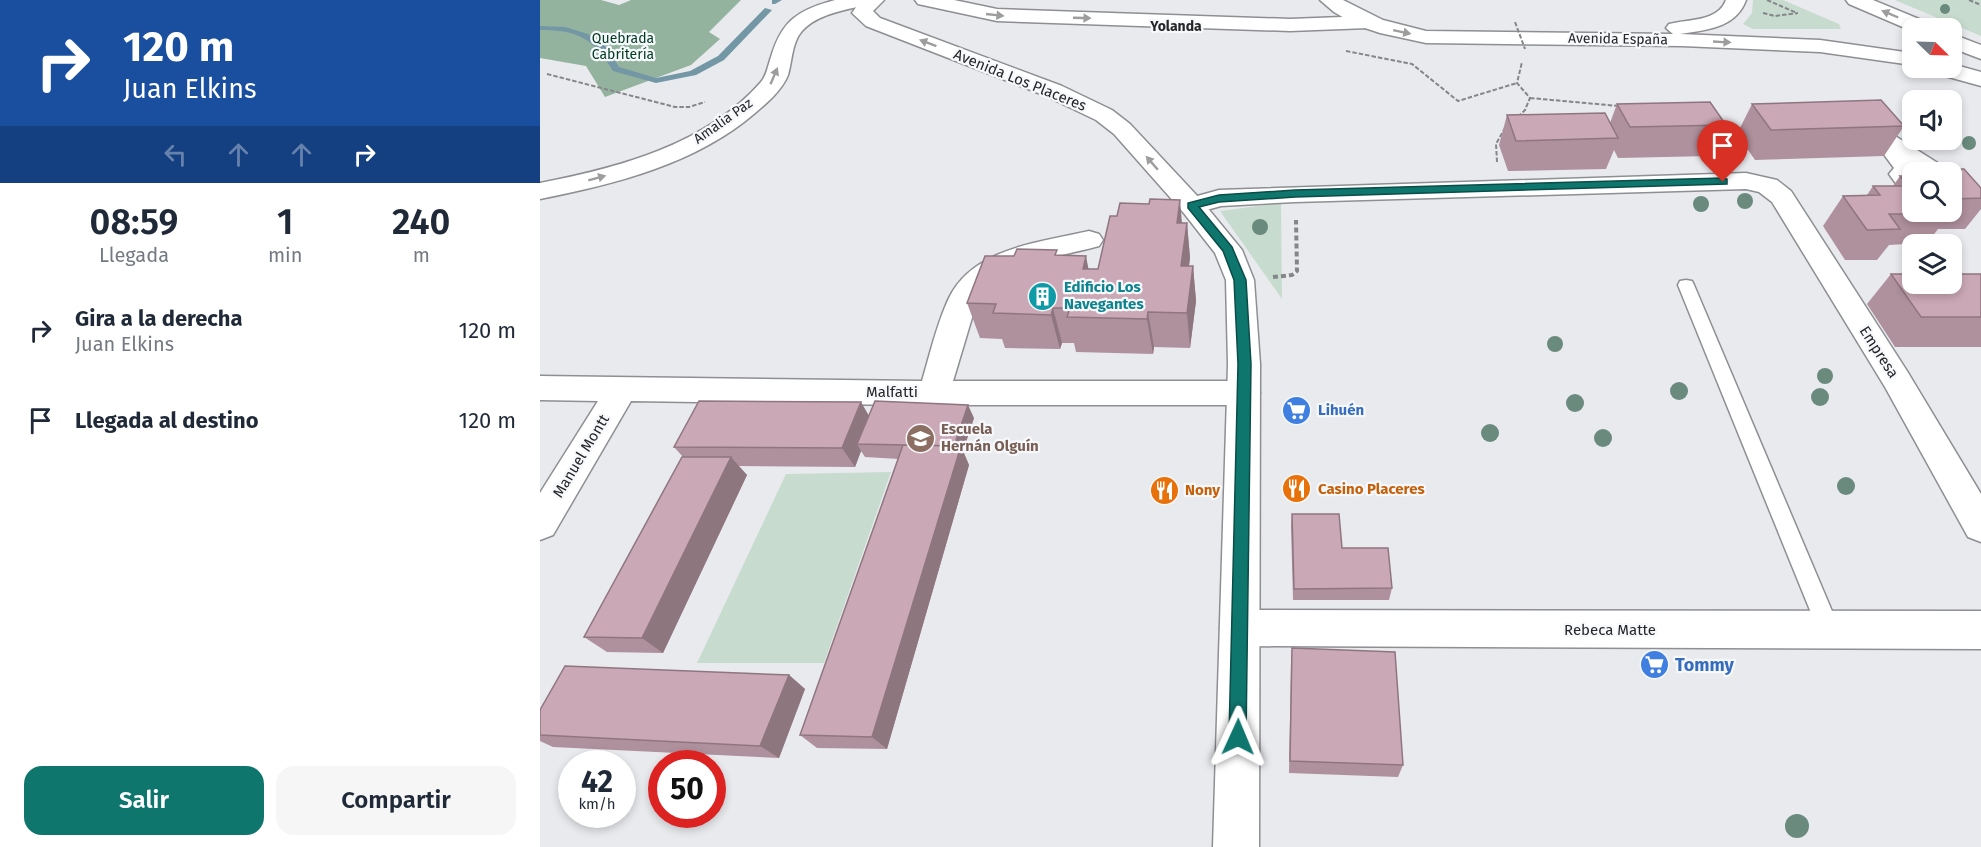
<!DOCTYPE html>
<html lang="es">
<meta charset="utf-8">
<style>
:root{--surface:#fff;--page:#f6f6f7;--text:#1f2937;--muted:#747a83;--accent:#0f766e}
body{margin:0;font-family:"Fira Sans",sans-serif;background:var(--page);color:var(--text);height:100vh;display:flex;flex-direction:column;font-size:22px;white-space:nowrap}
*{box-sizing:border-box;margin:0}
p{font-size:20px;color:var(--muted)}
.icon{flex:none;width:33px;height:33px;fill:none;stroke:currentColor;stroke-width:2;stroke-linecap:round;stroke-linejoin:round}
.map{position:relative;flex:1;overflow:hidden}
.panel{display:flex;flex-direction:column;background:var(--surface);width:540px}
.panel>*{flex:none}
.banner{background:#1a4fa0;color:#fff;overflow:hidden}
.needle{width:39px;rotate:113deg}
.buttons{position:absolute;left:1362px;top:18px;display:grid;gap:12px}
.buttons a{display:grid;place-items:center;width:60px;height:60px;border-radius:12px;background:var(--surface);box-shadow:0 3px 9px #0003;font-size:30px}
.speed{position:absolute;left:18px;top:750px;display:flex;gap:12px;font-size:30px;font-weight:700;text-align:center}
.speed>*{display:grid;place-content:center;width:78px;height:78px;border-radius:50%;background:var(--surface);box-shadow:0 3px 9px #0003;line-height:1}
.speed small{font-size:15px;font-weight:400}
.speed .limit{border:9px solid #d22;background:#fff;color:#111}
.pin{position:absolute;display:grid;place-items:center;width:51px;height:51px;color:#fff;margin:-62px -26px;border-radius:50% 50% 50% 0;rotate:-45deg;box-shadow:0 0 6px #0007}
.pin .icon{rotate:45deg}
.me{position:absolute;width:66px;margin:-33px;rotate:1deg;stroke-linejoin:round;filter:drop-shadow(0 0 4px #0008)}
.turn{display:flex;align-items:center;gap:21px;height:126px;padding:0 24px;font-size:27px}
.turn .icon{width:78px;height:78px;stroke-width:2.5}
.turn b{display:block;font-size:42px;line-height:51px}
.lanes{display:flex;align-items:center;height:57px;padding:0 24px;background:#0003;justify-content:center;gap:30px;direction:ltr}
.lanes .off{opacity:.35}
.eta{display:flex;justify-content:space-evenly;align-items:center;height:102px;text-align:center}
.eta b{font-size:36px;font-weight:600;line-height:42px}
.primary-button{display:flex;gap:12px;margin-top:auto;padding:12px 24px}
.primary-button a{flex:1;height:69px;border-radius:18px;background:var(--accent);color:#fff;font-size:24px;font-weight:600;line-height:69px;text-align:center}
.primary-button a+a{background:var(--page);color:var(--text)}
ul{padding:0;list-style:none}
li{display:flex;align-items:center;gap:18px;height:90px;padding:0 24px}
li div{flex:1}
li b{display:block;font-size:22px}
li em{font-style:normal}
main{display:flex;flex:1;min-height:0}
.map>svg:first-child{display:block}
.green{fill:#c7dccf}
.forest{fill:#93b39f}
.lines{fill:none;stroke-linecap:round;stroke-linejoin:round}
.stream{fill:#7397a5;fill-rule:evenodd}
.lane-casing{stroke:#8e8f93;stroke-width:3}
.street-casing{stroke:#8e8f93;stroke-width:3}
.secondary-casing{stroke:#8e8f93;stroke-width:3}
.primary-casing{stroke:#8e8f93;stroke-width:3}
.path-far1{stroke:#858689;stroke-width:2;stroke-dasharray:4.5 2;stroke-linecap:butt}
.path{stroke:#858689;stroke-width:4;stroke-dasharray:5 3;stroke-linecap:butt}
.lane{fill:#fff;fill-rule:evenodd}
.street{fill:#fff;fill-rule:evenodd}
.secondary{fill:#fff;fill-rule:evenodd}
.primary{fill:#fff;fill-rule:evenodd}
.path-bridge{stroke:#858689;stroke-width:2;stroke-dasharray:4.5 2;stroke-linecap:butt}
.tree{fill:#698a7d}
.wall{fill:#af909d}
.shaded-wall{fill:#8e767f}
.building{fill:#cba8b6;stroke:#8e767f;stroke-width:1.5}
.oneway{fill:#9d9d9e}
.route{fill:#0f766e;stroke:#0a4d48;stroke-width:1.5}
.labels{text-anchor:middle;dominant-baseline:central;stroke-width:4.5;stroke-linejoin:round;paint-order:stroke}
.far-neighbourhood-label{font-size:14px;font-weight:bold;fill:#252627;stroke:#f6f8fb}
.far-park-label{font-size:14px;fill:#003b21;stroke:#f6f8fb}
.far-street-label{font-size:14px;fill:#252627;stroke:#f6f8fb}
.street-label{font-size:15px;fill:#252627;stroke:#f6f8fb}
.culture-label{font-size:15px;font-weight:bold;fill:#0d838f;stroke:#f6f8fb;text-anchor:start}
.shop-label{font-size:15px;font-weight:bold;fill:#366cbe;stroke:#f6f8fb;text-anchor:start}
.education-label{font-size:15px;font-weight:bold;fill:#785e54;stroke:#f6f8fb;text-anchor:start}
.food-label{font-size:15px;font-weight:bold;fill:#c56008;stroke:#f6f8fb;text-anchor:start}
.near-shop-label{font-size:18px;font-weight:bold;fill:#366cbe;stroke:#f6f8fb;text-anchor:start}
</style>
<main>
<section class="panel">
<div class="banner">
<div class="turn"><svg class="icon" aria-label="right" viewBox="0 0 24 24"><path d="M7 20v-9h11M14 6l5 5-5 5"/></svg><div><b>120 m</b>Juan Elkins</div></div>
<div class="lanes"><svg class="icon off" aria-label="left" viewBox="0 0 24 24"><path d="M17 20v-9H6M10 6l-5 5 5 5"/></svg><svg class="icon off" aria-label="ahead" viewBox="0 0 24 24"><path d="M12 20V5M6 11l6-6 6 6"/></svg><svg class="icon off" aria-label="ahead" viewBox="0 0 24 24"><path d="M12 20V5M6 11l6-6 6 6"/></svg><svg class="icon" aria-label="right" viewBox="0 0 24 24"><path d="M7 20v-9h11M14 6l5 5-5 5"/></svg></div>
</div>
<div class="eta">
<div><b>08:59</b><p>Llegada</p></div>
<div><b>1</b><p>min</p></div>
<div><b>240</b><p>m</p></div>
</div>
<ul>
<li><svg class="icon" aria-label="right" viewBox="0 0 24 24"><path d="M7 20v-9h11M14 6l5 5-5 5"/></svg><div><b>Gira a la derecha</b><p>Juan Elkins</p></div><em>120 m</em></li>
<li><svg class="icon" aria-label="arrive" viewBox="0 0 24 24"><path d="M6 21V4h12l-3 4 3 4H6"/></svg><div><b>Llegada al destino</b></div><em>120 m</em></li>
</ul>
<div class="primary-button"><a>Salir</a><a>Compartir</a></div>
</section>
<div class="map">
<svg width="1441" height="847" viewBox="0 0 1441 847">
<rect width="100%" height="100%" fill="#e9eaee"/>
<path class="green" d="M1213,0h30l56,24 2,5h-88l-10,-5 9,-11z
M1356,0h85v36l-84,-35z
M741,203l1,96 -62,-88z
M351,472l-67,191h-127l89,-189z"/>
<path class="forest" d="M0,0h61l18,5 12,-5h110l-32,32 11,7 -29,26 -86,32 -19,-31 -46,-8z"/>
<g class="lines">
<path class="stream" d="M232,0h10l-7,4h-3z
M225,8l7,2 -48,50 -28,15 -40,8 -43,-12c-20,-33 -35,-41 -73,-41v-4l25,1 23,7 17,12 14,21 37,11 34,-7 28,-15z"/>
<defs>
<path id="lane" d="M1146,280l6,1 2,4 146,345 -3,7 -8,3 -8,-3 -3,-7 -140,-345 2,-4z"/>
<path id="street" d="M295,0h37l-3,4c-22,6 -51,9 -67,27 -10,11 -10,31 -14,44 -6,15 -21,28 -33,38 -59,51 -140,71 -215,86v-16c78,-15 166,-38 221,-101 6,-7 7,-17 10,-25 11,-37 27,-47 64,-57z
M1346,134l9,2 49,31 4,5h-36v23l-9,-2 -14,-19 5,-6 -20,-27 3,-5z
M1206,173l31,7 14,11 116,180 74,123v48l-13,-5 -83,-150 -113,-185 -13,-10 -13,-3 -451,13 -74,4 -29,8 -9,-2 -4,-6 4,-6 36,-10z
M549,231l10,3 4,6 -4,6c-44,12 -94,16 -122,55l-24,80h291l11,3 5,9 -5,9 -11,3h-340l-273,-4 -78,134 -13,5v-47l58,-92 -58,-1v-24l382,5c8,-27 15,-58 27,-83 24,-50 92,-56 140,-67z
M700,610l741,1v38l-741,-3 -14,-5 -6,-13 6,-13z"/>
<path id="secondary" d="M321,0h23l-11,11 7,7 182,68 50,24 18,14 71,76 41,50 12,30 6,84 -1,483h-46l15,-483 -2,-84 -11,-27 -32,-41 -69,-78 -18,-14 -50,-24 -180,-70 -14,-13z
M375,0h39l43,9 293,10 78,-3 7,2 3,4 -3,4 -7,2 -78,3 -293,-10 -79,-17z"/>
<path id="primary" d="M780,0h23l40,20 43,11 247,3 -7,-6 3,-4c19,-5 49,-2 57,-24h20c-10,28 -40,30 -66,34l140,6 92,13v12l-92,-13 -138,-6 -256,-3 -46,-10 -24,-8 -22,-13z
M1306,0h27l58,24 3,4h-22v3l-63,-27z
M1412,34l29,11v14l-29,-11z
M1412,64l29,8v14l-47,-13 -3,-5h21z"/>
</defs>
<use href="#lane" class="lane-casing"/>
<use href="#street" class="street-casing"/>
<use href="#secondary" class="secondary-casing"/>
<use href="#primary" class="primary-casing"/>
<path class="path-far1" d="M1227,0l30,13
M1429,0l12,5
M1223,13l12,3 23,-3
M806,51l66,13 46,37 59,-18
M7,74l128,33h14l16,-5
M990,98l89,8
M978,117l7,-7 5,-12 -13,-15 5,-21
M957,162l-1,-18 9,-16"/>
<path class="path" d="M733,277l19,-2 5,-4 -1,-51"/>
<use href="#lane" class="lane"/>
<use href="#street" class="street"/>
<use href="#secondary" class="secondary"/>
<use href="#primary" class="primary"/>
<path class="path-bridge" d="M975,22l10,27"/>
</g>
<g class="tree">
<circle cx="1405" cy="9" r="5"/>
<circle cx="1429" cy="143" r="7"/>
<circle cx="1205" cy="201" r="8"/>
<circle cx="1161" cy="204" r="8"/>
<circle cx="720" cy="227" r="8"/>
<circle cx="1015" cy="344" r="8"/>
<circle cx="1285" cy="376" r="8"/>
<circle cx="1139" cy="391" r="9"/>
<circle cx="1280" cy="397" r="9"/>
<circle cx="1035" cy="403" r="9"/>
<circle cx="950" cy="433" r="9"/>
<circle cx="1063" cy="438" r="9"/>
<circle cx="1306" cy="486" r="9"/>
<circle cx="1257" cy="826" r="12"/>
</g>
<path class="wall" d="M1077,104l109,21 -15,31 -93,2 -4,-8 -8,19 -98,2 -9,-26 8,-30 103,8z
M1212,104l152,22 -20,30 -129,4 -18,-26z
M1393,169h31l17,19v21l-16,20h-27l-6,8h-20l-6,7 -17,1 -12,15h-32l-22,-34 20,-30 24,-1 6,-9h20l7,-10h12v36h40v-40h-22z
M642,223h5l3,35 -1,8h4l3,35 -6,47 -36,-1 -1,7 -77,-2 -2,-9h-12l-2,6 -55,-1 -3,-9 -22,-1 -13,-35 47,-47 44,-1 30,14h10z
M1351,274h90v73h-86l-28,-43z
M329,416l105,2 -11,33 6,14 -82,284 -70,-1 -17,-13 99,-276 -34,-2 -4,-6 -6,16 -117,-1 9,9 -84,178 -56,-1 -23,-15 99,-180 -9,-10z
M752,514l50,34 50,40 -3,12h-96l-2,-74z
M752,648l111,117 -5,12 -109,-4 2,-110z
M249,675l16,14 -26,69 -226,-11 -13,-6v-31z"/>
<path class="shaded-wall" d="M640,200l3,35 -6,-12z
M647,223l3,35 -6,43 -3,-35z
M546,256l7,36 -10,-23z
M653,266l3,35 -6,47 -3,-35z
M513,308l9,35 -2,6 -9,-34z
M608,312l6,35 -1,7 -6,-35z
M321,402l11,19 -15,23 4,7 -6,16 -13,-19z
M428,405l6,13 -11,33 6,14 -82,284 -15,-12 81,-289z
M191,457l16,18 -84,178 -21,-15z
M249,675l16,14 -26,69 -19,-12z"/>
<path class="building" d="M1341,100l23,26 -133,4 -19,-26z
M1170,102l16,23 -96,2 -13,-23z
M1065,113l13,25 -102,3 -9,-26z
M1393,169h31l17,19v10l-29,1v-27h-16z
M1360,176h12v36h16l2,2h-41l11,15 -33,1 -24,-34 37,-1 -7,-9h35z
M610,199l30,1 -3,23h10l-6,43h12l-6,47 -39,-1 -1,7 -80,-2 3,-9h-17l-2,7 -58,-2 3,-9 -29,-1 18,-47h29l3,-7 40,1 -2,5 31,1 -3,13h15l12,-53h7l3,-13 29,1z
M1412,201l4,5h-4z
M1351,274h21v10h40v-10h29v43h-60z
M159,401l162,1 -19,46 -168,-1z
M335,401l93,4 -14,41 -97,-2z
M363,445l58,1 -89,291 -72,-2z
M142,457h49l-89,181 -58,-1z
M752,514h47l3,34h46l4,40 -98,1z
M752,648l103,4 8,113 -113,-4z
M25,666l224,9 -29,71 -220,-11v-25z"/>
<defs><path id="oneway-solid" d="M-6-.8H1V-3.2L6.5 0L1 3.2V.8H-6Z" transform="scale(1.5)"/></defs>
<g class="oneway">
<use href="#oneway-solid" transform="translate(1350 14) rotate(-157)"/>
<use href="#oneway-solid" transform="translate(455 15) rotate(6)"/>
<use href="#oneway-solid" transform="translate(542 18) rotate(2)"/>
<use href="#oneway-solid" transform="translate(862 32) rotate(12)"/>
<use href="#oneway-solid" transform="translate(1182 42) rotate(3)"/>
<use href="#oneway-solid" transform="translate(388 43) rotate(-159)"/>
<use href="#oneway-solid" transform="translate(234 76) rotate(-67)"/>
<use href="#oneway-solid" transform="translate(612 163) rotate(-131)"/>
<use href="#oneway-solid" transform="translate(57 178) rotate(-15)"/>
</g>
<path class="route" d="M1183,178l4,1v5l-432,13 -76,5 -20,5 33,40 14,33 5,84 -5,373 -2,7 -6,2 -7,-2 -2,-7 9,-373 -4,-84 -11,-29 -35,-43v-5l31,-8 76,-5z"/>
<defs>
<symbol id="building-disc" viewBox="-11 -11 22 22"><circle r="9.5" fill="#0f9aa8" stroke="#f6f8fb"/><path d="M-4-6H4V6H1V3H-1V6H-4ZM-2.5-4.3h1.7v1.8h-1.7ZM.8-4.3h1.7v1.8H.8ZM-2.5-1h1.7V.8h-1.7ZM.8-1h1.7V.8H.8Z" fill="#fff"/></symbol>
<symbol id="supermarket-disc" viewBox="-11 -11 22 22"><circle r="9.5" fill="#3f7fe0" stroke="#f6f8fb"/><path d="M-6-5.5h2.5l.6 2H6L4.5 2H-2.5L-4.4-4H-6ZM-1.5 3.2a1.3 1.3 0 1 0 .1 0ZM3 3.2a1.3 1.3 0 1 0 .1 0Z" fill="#fff"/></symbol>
<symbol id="school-disc" viewBox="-11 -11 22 22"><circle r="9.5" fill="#8d6e63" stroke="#f6f8fb"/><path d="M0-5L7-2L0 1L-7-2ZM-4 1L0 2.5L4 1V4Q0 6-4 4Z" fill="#fff"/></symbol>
<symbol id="restaurant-disc" viewBox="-11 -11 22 22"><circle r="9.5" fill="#e8710a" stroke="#f6f8fb"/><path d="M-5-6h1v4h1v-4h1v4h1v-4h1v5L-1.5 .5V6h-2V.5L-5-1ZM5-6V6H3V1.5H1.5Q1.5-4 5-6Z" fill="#fff"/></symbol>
</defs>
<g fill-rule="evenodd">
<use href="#building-disc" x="486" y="280" width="33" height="33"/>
<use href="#supermarket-disc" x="740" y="394" width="33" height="33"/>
<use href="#school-disc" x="364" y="422" width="33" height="33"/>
<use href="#restaurant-disc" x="740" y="472" width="33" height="33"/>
<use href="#restaurant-disc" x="608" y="474" width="33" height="33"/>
<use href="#supermarket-disc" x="1098" y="648" width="33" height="33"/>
</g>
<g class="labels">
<g class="far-neighbourhood-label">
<text x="636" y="26">Yolanda</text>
</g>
<g class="far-park-label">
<text x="83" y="38">Quebrada<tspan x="83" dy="16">Cabritería</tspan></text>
</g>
<g class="far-street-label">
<text transform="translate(1078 39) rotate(1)">Avenida España</text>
<text transform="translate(183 121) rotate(-35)">Amalia Paz</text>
</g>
<g class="street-label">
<text transform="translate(480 80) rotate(22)">Avenida Los Placeres</text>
<text transform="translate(1339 352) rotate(57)">Empresa</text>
<text x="352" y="392">Malfatti</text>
<text transform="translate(41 456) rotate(-59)">Manuel Montt</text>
<text x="1070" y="630">Rebeca Matte</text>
</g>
<g class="culture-label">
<text x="524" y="287">Edificio Los<tspan x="524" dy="17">Navegantes</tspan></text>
</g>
<g class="shop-label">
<text x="778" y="410">Lihuén</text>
</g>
<g class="education-label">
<text x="401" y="429">Escuela<tspan x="401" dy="17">Hernán Olguín</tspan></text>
</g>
<g class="food-label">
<text x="778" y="489">Casino Placeres</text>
<text x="645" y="490">Nony</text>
</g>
<g class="near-shop-label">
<text x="1135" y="665">Tommy</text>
</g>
</g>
</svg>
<div class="buttons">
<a><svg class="needle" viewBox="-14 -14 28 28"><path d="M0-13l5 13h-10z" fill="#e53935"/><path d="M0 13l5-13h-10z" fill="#747a83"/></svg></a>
<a><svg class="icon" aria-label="sound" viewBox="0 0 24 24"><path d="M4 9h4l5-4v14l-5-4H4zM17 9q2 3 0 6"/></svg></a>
<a><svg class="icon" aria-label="search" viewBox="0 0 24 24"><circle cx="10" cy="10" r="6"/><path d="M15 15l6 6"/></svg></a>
<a><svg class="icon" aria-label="layers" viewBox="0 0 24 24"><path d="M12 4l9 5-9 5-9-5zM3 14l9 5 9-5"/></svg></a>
</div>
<div class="speed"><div>42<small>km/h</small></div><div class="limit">50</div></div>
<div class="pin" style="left:1183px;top:182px;background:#d93025"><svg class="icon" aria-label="arrive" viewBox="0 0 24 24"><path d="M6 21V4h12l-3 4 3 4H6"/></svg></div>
<svg class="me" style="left:698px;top:737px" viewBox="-20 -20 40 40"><path d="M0-17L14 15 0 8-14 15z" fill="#0f766e" stroke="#fff" stroke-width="4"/></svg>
</div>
</main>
